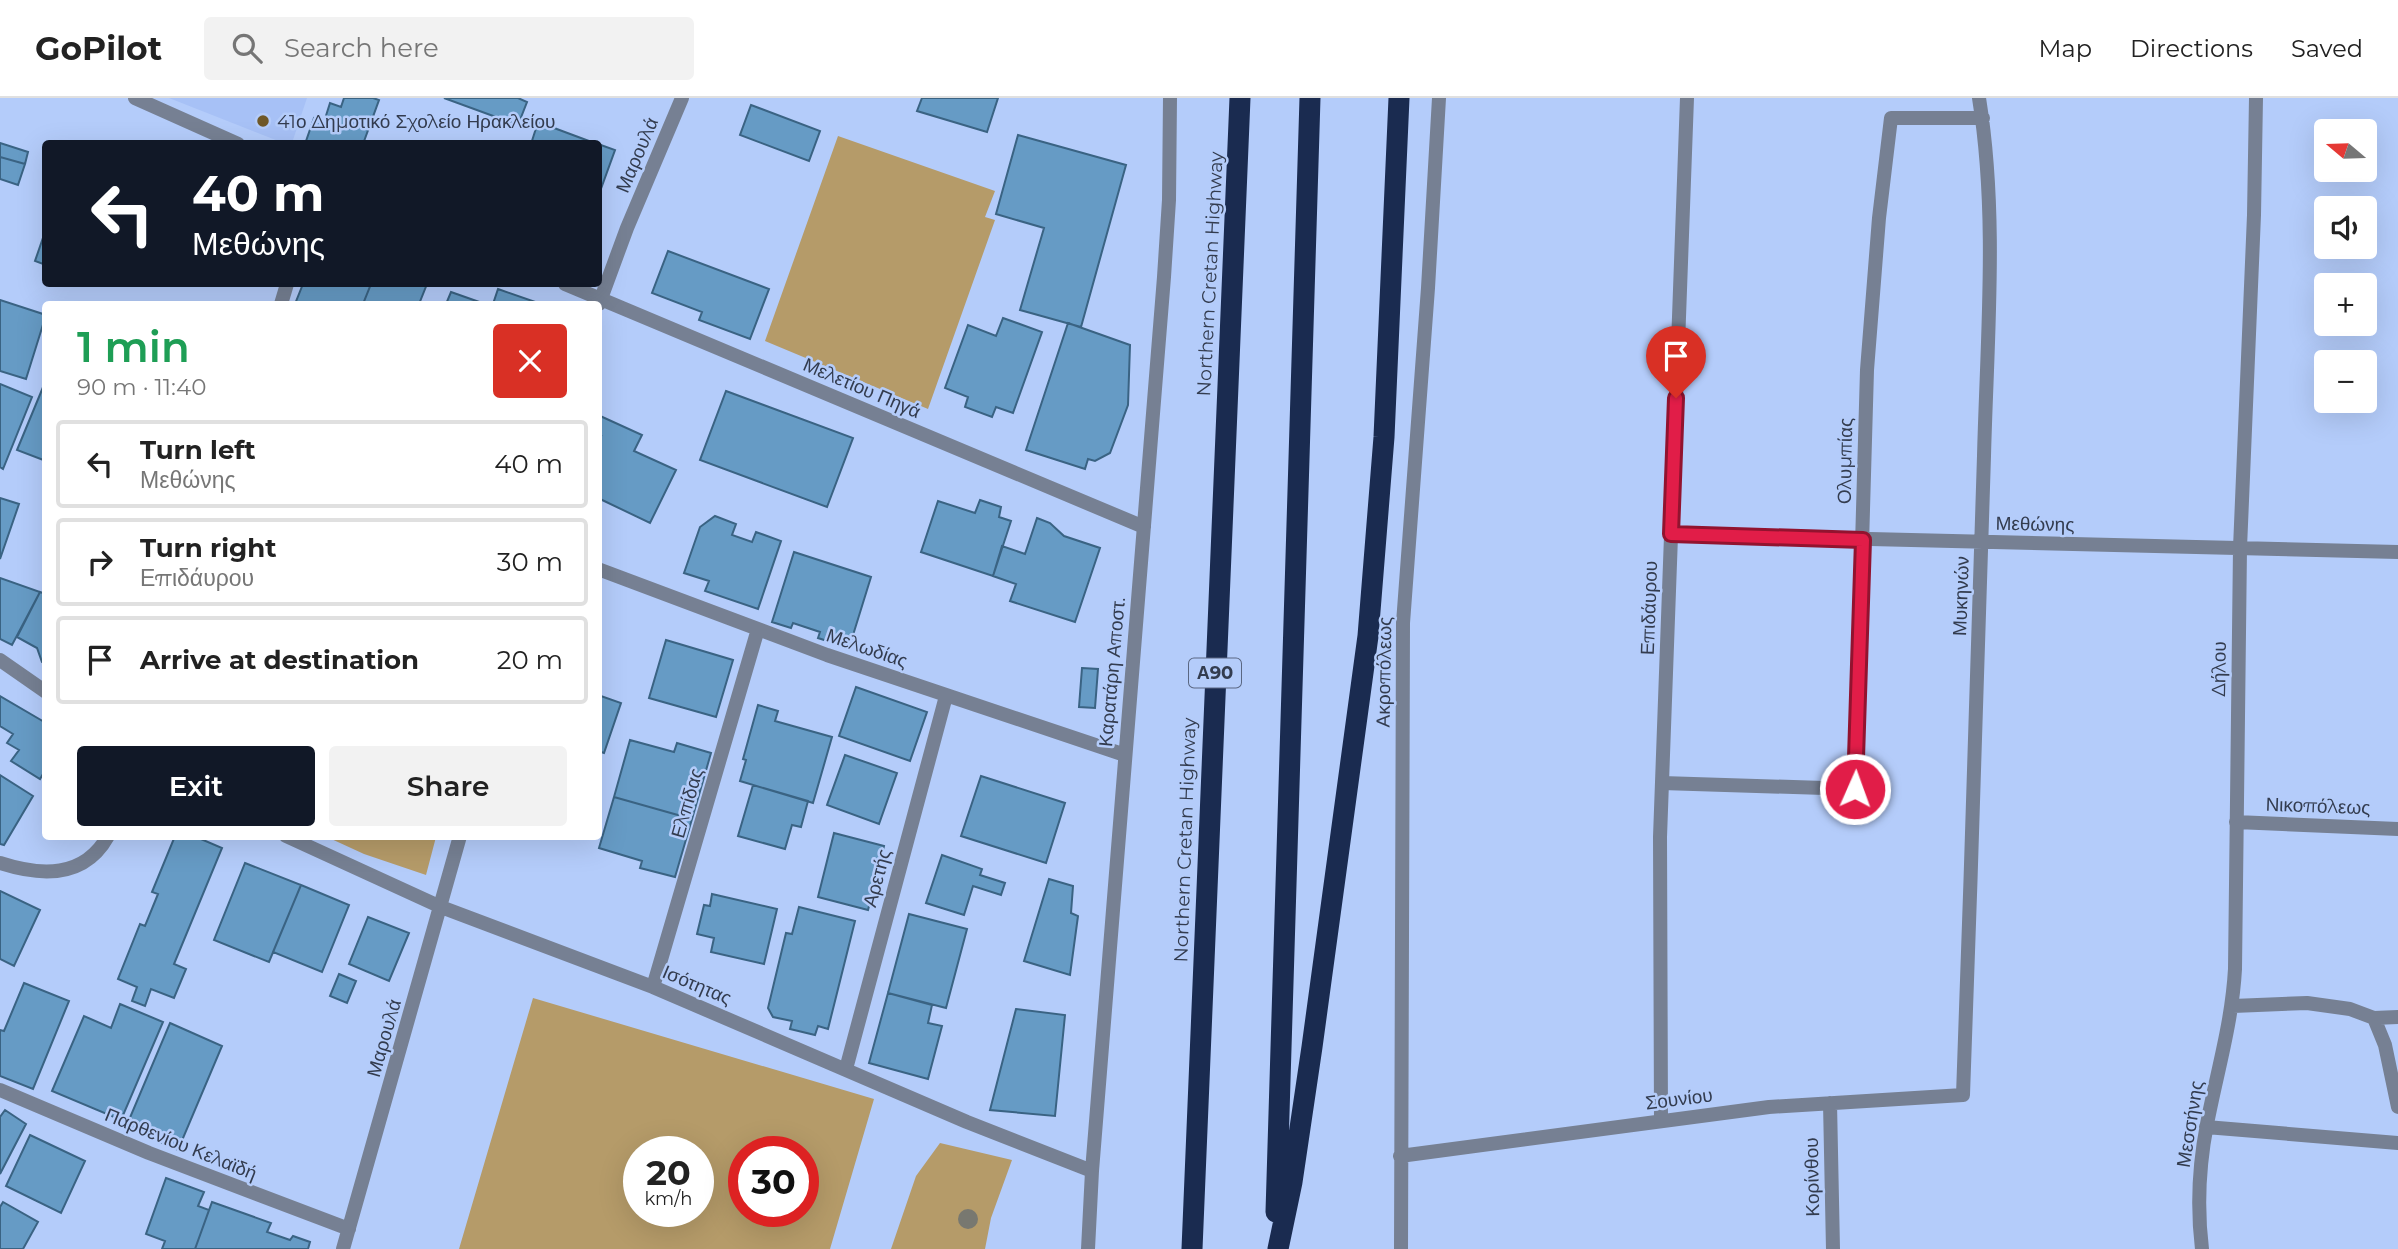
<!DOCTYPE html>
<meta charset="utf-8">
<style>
:root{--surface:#fff;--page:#f2f2f2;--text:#222;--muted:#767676;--line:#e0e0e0;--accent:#111827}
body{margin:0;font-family:Montserrat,sans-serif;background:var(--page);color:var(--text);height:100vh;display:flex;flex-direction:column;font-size:26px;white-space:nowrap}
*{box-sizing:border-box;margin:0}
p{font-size:23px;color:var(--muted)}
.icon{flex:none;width:38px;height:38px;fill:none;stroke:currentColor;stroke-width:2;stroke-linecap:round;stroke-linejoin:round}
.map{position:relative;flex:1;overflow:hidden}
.details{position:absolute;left:42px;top:203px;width:560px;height:539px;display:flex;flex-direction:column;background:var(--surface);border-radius:7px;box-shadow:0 7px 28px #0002}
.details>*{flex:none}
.hud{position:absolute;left:42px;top:42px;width:560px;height:147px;border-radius:7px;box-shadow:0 7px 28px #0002;background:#111827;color:#fff;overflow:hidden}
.needle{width:46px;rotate:289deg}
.buttons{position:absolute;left:2314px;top:21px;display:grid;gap:14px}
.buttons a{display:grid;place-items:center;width:63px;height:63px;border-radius:7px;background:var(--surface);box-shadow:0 7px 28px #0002;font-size:35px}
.speed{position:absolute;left:623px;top:1038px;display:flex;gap:14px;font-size:35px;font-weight:700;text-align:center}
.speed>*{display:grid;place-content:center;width:91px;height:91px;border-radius:50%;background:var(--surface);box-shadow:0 7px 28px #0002;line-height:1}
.speed small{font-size:18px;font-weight:400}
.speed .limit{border:10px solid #d22;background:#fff;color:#111}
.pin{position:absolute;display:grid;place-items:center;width:60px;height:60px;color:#fff;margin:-72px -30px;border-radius:50% 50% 50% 0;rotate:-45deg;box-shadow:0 0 7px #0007}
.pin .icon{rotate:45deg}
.me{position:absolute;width:77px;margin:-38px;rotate:2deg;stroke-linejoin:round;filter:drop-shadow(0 0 5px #0008)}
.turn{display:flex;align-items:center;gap:24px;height:147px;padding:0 35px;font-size:32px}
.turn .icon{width:91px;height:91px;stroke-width:2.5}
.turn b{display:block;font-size:49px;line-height:60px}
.round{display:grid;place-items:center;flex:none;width:74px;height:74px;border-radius:7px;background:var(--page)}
.overview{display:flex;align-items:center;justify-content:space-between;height:119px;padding:0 35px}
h1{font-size:42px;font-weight:600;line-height:52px;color:#1e9e55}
.cta{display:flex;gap:14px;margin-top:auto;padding:14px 35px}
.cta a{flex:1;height:80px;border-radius:7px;background:var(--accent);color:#fff;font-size:28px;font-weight:600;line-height:80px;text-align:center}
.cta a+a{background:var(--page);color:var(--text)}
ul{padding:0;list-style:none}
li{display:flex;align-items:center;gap:21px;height:88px;margin:0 14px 10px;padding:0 21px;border:4px solid var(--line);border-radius:7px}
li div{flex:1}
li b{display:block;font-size:26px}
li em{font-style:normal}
header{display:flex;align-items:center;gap:42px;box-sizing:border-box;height:98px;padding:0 35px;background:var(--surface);border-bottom:2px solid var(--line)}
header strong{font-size:33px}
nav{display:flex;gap:38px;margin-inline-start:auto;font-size:24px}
.search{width:490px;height:63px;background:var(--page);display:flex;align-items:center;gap:18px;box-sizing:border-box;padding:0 24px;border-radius:7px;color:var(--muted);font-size:26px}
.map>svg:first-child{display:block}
.built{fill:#a7c1f6}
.green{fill:#b59b69;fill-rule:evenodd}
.building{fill:#669bc5;stroke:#3a6383;stroke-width:2}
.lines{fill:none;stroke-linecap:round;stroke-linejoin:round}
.street{stroke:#768093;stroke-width:14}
.highway{stroke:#1a2b50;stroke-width:21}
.tree{fill:#787870}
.route-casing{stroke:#92132f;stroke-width:18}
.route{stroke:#e11d48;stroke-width:12}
.poi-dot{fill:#6f5828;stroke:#b4ccfa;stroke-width:2.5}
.labels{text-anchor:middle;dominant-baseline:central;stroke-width:5;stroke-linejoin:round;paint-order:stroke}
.shield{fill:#b4ccfa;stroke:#5a6782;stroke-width:2}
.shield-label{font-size:18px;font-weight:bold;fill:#333c4f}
.poi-label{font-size:19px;fill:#333c4f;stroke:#b4ccfa;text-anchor:start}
.street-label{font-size:19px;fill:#333c4f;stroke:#b4ccfa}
</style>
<header>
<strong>GoPilot</strong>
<div class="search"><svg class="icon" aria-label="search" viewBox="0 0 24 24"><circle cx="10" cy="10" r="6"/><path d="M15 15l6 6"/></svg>Search here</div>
<nav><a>Map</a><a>Directions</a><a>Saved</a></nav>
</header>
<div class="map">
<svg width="2398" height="1151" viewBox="0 0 2398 1151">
<rect width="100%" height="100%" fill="#b4ccfa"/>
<path class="built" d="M169,0h138l-15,45 -6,1z"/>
<path class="green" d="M838,38l157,55 -10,26 10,3 -67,189 -163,-68z
M327,739h109l-10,38 -62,-21z
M533,900l341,101 -44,150h-371zM639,1054h59v59h-59zM744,1054h59v59h-59z
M940,1045l72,17 -21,58 -6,31h-94l25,-73z"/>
<path class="building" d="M344,0h29l6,2 -16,44h-58l9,-26 10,4 6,-19 11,4z
M444,0h74l9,4 -9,23z
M922,0h76l-11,34 -70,-21z
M751,7l69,26 -11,30 -69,-26z
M538,24l59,22h-66z
M1018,37l108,30 -45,162 -61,-17 24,-82 -48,-14z
M0,45l28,9 -3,12 -25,-7z
M598,46l17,6 -17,47z
M0,59l25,7 -7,21 -18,-6z
M46,131v36l-11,-4z
M668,153l101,38 -19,50 -51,-19 3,-8 -50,-19z
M303,186h68l-8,20h-68z
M371,186h56l-8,20h-56z
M498,191l43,15h-48z
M451,194l34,12h-39z
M0,202l46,15 -20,64 -26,-8z
M1003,220l39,14 -29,81 -17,-6 -4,10 -27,-10 3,-10 -23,-9 23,-63 28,11z
M1068,225l62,22 -2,60 -18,48 -15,8 -7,-2 -3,10 -59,-19z
M46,282v81l-29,-11z
M0,286l32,13 -29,72 -3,-2z
M726,293l127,47 -26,69 -127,-47z
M598,317l44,20 -8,16 42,19 -26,53 -52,-25v-58l3,-4 -3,-1z
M0,400l19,6 -19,55z
M980,402l21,7 -2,10 12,4 -18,55 -72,-24 17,-51 37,12z
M715,418l21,8 -4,11 20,7 4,-10 25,9 -23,68 -53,-18 4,-10 -25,-8 16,-46z
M1037,420l13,5 14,13 36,12 -25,74 -65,-21 6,-17 -23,-8 9,-30 23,8z
M794,454l77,25 -22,71 -31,-10 2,-6 -27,-9 -2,5 -19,-6z
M0,480l40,14 -28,53 -12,-6z
M40,494l6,2v70l-4,-2 -5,-14 -20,-11z
M666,542l67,20 -17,57 -67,-19z
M1082,570l16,1 -3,39 -16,-1z
M856,589l71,25 -17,49 -71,-25z
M598,597l23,8 -17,50 -6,-2z
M0,598l46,27v46l-6,10 -29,-18 8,-11 -12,-7 6,-9 -13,-8z
M758,607l20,6 -3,10 57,16 -19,66 -73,-22 6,-21 -3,-1z
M630,642l44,12 3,-9 34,10 -19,66 -78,-22z
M845,657l52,18 -18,51 -52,-19z
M0,677l33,21 -29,49 -4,-1z
M981,678l84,27 -19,60 -85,-27z
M753,687l55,16 -7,26 -9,-2 -7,24 -47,-13z
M614,699l78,22 -17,58 -35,-9 2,-7 -43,-13z
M834,735l50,13 -16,64 -50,-13z
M175,738h19l28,12 -48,116 12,5 -12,29 -23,-9 -6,17 -13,-5 5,-14 -19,-8 22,-55 5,2 13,-32 -6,-2z
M942,757l40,14 -2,6 25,8 -4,12 -28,-9 -9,29 -38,-12z
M245,765l56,22 -32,77 -55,-22z
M1049,781l24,7 -2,27 7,3 -8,59 -46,-14z
M301,787l48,20 -27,67 -49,-20z
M0,793l40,19 -26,56 -14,-7z
M712,796l65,15 -13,55 -53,-12 3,-14 -17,-4 7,-29 6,1z
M799,809l56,14 -27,108 -10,-3 -3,9 -25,-6 2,-8 -19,-4 -5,-9 18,-75 6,1z
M909,816l58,15 -21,79 -58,-15z
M368,819l41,16 -20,48 -40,-17z
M339,876l17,7 -9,22 -17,-7z
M24,885l45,18 -36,88 -33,-13v-46l4,1z
M888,895l44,12 -4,18 14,3 -14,53 -59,-16z
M120,906l43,18 -42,98 -69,-29 32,-75 27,12z
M1016,911l49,6 -10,101 -65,-6z
M170,925l52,23 -44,104 -52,-23z
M5,1012l21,14 -26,50v-57z
M30,1037l55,26 -24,52 -55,-27z
M166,1080l38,14 -6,14 11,4 -14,39h-33l3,-8 -19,-7z
M3,1104l35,20 -15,27h-23v-42z
M212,1104l59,21 -4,9 23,8 3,-4 17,6 -2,7h-113z"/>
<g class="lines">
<path class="street" d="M135,0l103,46
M565,186l579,243
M281,206l6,-20
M599,206l28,-76 55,-130
M1671,436l727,18
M598,471l229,86 298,100
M0,562l46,32
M1662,685l193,6 12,-419 12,-152 12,-100h92
M2236,724l162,7
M286,738l155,71 212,80 314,135 125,49
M0,765c40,13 84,16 108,-27
M653,889l105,-358
M2233,908l74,-3 43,6 24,9 24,-1
M2374,920l11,27 13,62
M846,971l100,-373
M0,992l149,63 200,76
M1830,1005l3,146
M1661,1022l-1,-283 27,-739
M2206,1029l192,16
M1400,1058l369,-49 194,-12c7,-213 16,-426 21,-639 3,-118 14,-240 -5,-358
M343,1151l117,-413
M1088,1151l4,-78 72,-894 5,-77 1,-102
M1401,1151l2,-626 25,-335 11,-190
M2202,1151c-5,-41 -3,-84 5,-125 10,-52 25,-101 28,-155l5,-421 14,-333 2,-117"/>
<path class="highway" d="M1276,1114l34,-1114
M1192,1151l48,-1151
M1278,1151l14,-67 20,-135 56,-411 16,-199 15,-339"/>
</g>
<circle class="tree" cx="968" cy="1121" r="10"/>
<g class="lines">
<defs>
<path id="route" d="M1676,300l-5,136 192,6 -8,249"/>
</defs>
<use href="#route" class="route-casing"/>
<use href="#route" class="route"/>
</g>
<circle class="poi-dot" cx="263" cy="23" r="7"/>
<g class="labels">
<rect class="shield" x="1189" y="560.5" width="52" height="29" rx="5"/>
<g class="shield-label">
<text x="1215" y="575">Α90</text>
</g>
<g class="poi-label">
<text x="277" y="23">41ο Δημοτικό Σχολείο Ηρακλείου</text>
</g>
<g class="street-label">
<text transform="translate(637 57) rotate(-67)">Μαρουλά</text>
<text transform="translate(1210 176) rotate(-87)">Northern Cretan Highway</text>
<text transform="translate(862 290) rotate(23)">Μελετίου Πηγά</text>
<text transform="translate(1845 363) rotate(-89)">Ολυμπίας</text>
<text transform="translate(2035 426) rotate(1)">Μεθώνης</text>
<text transform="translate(1961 498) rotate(-88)">Μυκηνών</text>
<text transform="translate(1649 510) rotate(-88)">Επιδάυρου</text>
<text transform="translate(867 550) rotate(19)">Μελωδίας</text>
<text transform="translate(2219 571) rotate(-89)">Δήλου</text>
<text transform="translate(1112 574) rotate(-85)">Καρατάρη Αποστ.</text>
<text transform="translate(1384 574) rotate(-89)">Ακροπόλεως</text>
<text transform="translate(687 705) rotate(-74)">Ελπίδας</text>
<text transform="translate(2318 708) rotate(2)">Νικοπόλεως</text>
<text transform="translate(1185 742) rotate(-88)">Northern Cretan Highway</text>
<text transform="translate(877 780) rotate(-75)">Αρετής</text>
<text transform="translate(697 887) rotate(23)">Ισότητας</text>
<text transform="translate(384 940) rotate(-74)">Μαρουλά</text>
<text transform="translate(1679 1001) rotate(-7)">Σουνίου</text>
<text transform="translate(2190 1026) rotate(-81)">Μεσσήνης</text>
<text transform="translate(181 1046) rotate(22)">Παρθενίου Κελαϊδή</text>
<text transform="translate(1812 1079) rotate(-91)">Κορίνθου</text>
</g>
</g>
</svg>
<div class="buttons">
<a><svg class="needle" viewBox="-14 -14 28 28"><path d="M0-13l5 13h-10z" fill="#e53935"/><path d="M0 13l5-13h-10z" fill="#767676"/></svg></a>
<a><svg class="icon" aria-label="sound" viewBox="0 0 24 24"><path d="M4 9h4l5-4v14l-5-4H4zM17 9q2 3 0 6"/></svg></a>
<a>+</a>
<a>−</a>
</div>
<div class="speed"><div>20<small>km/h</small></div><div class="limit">30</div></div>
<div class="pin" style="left:1676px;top:300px;background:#d93025"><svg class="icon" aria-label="arrive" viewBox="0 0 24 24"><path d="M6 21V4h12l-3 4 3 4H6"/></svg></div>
<svg class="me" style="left:1855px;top:691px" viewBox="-20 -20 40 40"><circle r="17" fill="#e11d48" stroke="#fff" stroke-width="3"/><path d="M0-11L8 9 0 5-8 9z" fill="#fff"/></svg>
<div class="hud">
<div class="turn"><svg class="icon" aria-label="left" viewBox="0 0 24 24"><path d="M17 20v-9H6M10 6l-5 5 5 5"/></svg><div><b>40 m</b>Μεθώνης</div></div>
</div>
<section class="details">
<div class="overview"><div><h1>1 min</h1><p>90 m · 11:40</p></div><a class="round" style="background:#d93025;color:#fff"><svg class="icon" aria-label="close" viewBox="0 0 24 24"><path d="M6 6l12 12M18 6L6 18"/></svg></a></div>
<ul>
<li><svg class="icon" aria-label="left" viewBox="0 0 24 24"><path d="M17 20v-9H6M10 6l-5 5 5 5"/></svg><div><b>Turn left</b><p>Μεθώνης</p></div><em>40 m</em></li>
<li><svg class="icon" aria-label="right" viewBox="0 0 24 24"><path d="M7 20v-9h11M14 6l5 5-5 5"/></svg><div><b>Turn right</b><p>Επιδάυρου</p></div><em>30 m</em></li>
<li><svg class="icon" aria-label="arrive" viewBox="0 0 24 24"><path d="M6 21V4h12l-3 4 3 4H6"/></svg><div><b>Arrive at destination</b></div><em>20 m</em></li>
</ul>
<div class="cta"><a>Exit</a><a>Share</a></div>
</section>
</div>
